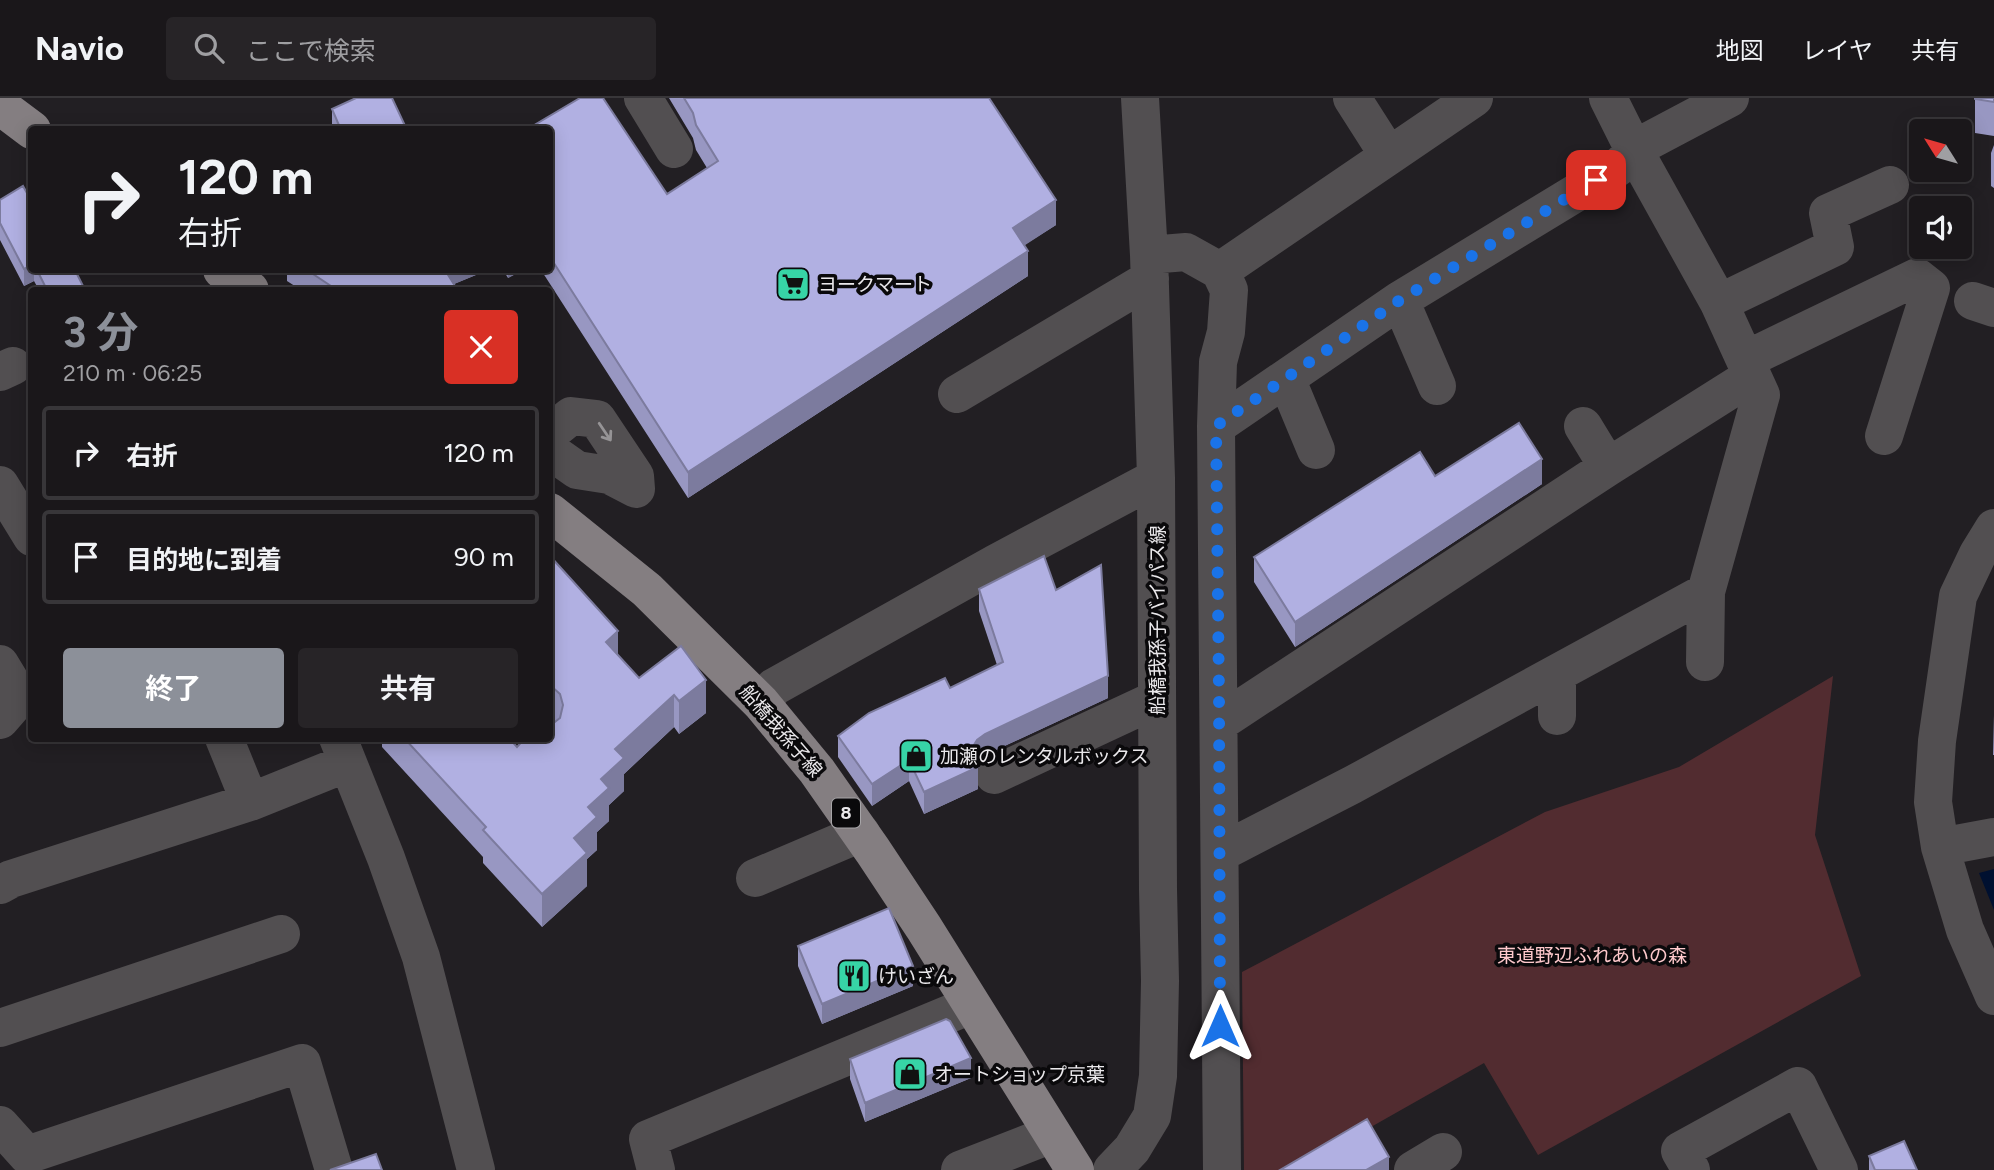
<!DOCTYPE html>
<html lang="ja">
<meta charset="utf-8">
<style>
:root{--surface:#1a171a;--page:#272427;--text:#f1f3f6;--muted:#9f9fa2;--line:#383639;--accent:#8c9099}
body{margin:0;font-family:Figtree,"Noto Sans JP",sans-serif;background:var(--page);color:var(--text);height:100vh;display:flex;flex-direction:column;font-size:26px;white-space:nowrap}
*{box-sizing:border-box;margin:0}
p{font-size:23px;color:var(--muted)}
.icon{flex:none;width:38px;height:38px;fill:none;stroke:currentColor;stroke-width:2;stroke-linecap:round;stroke-linejoin:round}
.map{position:relative;flex:1;overflow:hidden}
.side{position:absolute;left:28px;top:189px;width:525px;height:455px;display:flex;flex-direction:column;background:var(--surface);border-radius:7px;box-shadow:0 4px 18px #0003,0 0 0 2px var(--line)}
.side>*{flex:none}
.hud{position:absolute;left:28px;top:28px;width:525px;height:147px;border-radius:7px;box-shadow:0 4px 18px #0003,0 0 0 2px var(--line);background:#1a171a;color:var(--text);overflow:hidden}
.needle{width:46px;rotate:307deg}
.buttons{position:absolute;left:1909px;top:21px;display:grid;gap:14px}
.buttons a{display:grid;place-items:center;width:63px;height:63px;border-radius:7px;background:var(--surface);box-shadow:0 4px 18px #0003,0 0 0 2px var(--line);font-size:35px}
.pin{position:absolute;display:grid;place-items:center;width:60px;height:60px;color:#fff;margin:-30px;border-radius:14px;box-shadow:0 4px 10px #0006}
.me{position:absolute;width:77px;margin:-38px;rotate:0deg;stroke-linejoin:round;filter:drop-shadow(0 0 5px #0008)}
.turn{display:flex;align-items:center;gap:24px;height:147px;padding:0 35px;font-size:32px}
.turn .icon{width:91px;height:91px;stroke-width:2.5}
.turn b{display:block;font-size:49px;line-height:60px}
.round{display:grid;place-items:center;flex:none;width:74px;height:74px;border-radius:7px;background:var(--page)}
.overview{display:flex;align-items:center;justify-content:space-between;height:119px;padding:0 35px}
h1{font-size:42px;font-weight:700;line-height:52px;color:var(--accent)}
.cta{display:flex;gap:14px;margin-top:auto;padding:14px 35px}
.cta a{flex:1;height:80px;border-radius:7px;background:var(--accent);color:#fff;font-size:28px;font-weight:700;line-height:80px;text-align:center}
.cta a+a{background:var(--page);color:var(--text)}
ul{padding:0;list-style:none}
li{display:flex;align-items:center;gap:21px;height:94px;margin:0 14px 10px;padding:0 21px;border:4px solid var(--line);border-radius:7px}
li div{flex:1}
li b{display:block;font-size:26px}
li em{font-style:normal}
header{display:flex;align-items:center;gap:42px;box-sizing:border-box;height:98px;padding:0 35px;background:var(--surface);border-bottom:2px solid var(--line)}
header strong{font-size:33px}
nav{display:flex;gap:38px;margin-inline-start:auto;font-size:24px}
.search{width:490px;height:63px;background:var(--page);display:flex;align-items:center;gap:18px;box-sizing:border-box;padding:0 24px;border-radius:7px;color:var(--muted);font-size:26px}
.map>svg:first-child{display:block}
.green{fill:#522c30}
.water{fill:#001030}
.lines{fill:none;stroke-linecap:round;stroke-linejoin:round}
.minor{stroke:#524f51;stroke-width:38}
.major{stroke:#847e81;stroke-width:38}
.wall{fill:#9897c2}
.shaded-wall{fill:#7c7b9e}
.building{fill:#b1b0e2;stroke:#7c7b9e;stroke-width:2}
.oneway{stroke:#969496}
.route{stroke:#1a73e8;stroke-width:12;stroke-dasharray:0 21.6}
.labels{text-anchor:middle;dominant-baseline:central;stroke-width:7;stroke-linejoin:round;paint-order:stroke}
.shield{fill:#0a090b;stroke:#a7a5a8;stroke-width:2}
.shield-label{font-size:18px;font-weight:bold;fill:#eae8eb}
.poi-label{font-size:19px;fill:#eae8eb;stroke:#0a090b;text-anchor:start}
.street-label{font-size:19px;fill:#eae8eb;stroke:#0a090b}
.park-label{font-size:19px;fill:#fec9cc;stroke:#0a090b}
</style>
<header>
<strong>Navio</strong>
<div class="search"><svg class="icon" aria-label="search" viewBox="0 0 24 24"><circle cx="10" cy="10" r="6"/><path d="M15 15l6 6"/></svg>ここで検索</div>
<nav><a>地図</a><a>レイヤ</a><a>共有</a></nav>
</header>
<div class="map">
<svg width="1994" height="1072" viewBox="0 0 1994 1072">
<rect width="100%" height="100%" fill="#221f23"/>
<path class="green" d="M1833,578l-18,159 46,141 -323,179 -54,-92 -189,107h-51l-2,-198 303,-160 134,-45z"/>
<path class="water" d="M1994,771v41l-15,-37z"/>
<g class="lines">
<path class="minor" d="M643,0l31,51
M1352,0l37,58
M1608,0l27,54 84,151 42,92 -55,197 -1,70
M1149,157l37,-3 34,19 9,19 -3,42 -8,30 -2,64 6,744
M1220,173l254,-173
M1400,202l37,86
M1973,203l21,7
M1719,205l116,-56 -7,-34 62,-28
M1745,262l172,-83 14,11 -47,148
M0,274l13,-6
M1286,280l30,72
M957,296l193,-115
M1216,328l184,-126 217,-132 28,-25 85,-45
M1583,328l25,41
M550,335l21,-17 26,3 38,57 1,13 -27,-14 -32,-5 -27,-19
M0,387l32,52
M1994,430l-16,26 -20,42 -21,145 -4,61 7,45 25,83 29,66
M0,566l20,33
M761,605l13,-16 222,-124 160,-85
M1557,618v-43
M0,622l20,-23 12,-7
M1220,624l388,-255 144,-91
M224,640l26,64
M338,640l48,120 35,99 55,213
M994,677l163,-76
M1940,749l54,-10
M1220,755l132,-68 354,-193
M755,780l106,-45
M0,787l11,-6 239,-77 97,-39
M0,930l281,-94
M0,1027l27,30 275,-92 32,107
M656,1072l-8,-31 323,-134
M960,1072l92,-36
M1112,1072l20,-21 20,-33 6,-40 2,-95 -2,-92 -2,-411 -7,-223 -9,-157
M1413,1072l30,-18
M1691,1072l-11,-19 118,-65 41,84"/>
<path class="major" d="M0,8l32,24
M222,172l28,20
M550,414l97,78 114,113 56,68 56,80 51,77 151,242"/>
</g>
<path class="wall" d="M669,0h320l67,127 -32,20 4,31 -340,222 -147,-228h9v-140l117,64 40,-26 -11,-18 -3,-12z
M1975,0h19v38l-19,-3z
M332,11l75,21h-75z
M1994,47v43l-3,-2v-33z
M0,102l32,70h43l10,20h-46l-5,-9 -10,5 -24,-46z
M287,172h201l-34,14 1,6h-154l-14,-9z
M503,172h20l-15,8z
M1435,378l107,8 -247,163 -41,-65v-25z
M550,458l68,100 21,22 42,-32 25,67 -27,21 -5,-7 -50,47v17l-15,14v16l-12,11v18l-10,9v27l-45,41 -59,-64v-6l-101,-110v-9h127l8,9 38,-25 -5,-4z
M979,491l77,1 52,108 -123,57 -10,9 3,25 -54,25 -15,-33 -37,25 -34,-49v-21l112,-48 47,-23 -18,-54z
M1994,617v40h-1z
M798,848l115,40 -91,38 -24,-58z
M850,961l121,19 -106,44 -15,-43z
M1869,1058l48,14h-48z"/>
<path class="shaded-wall" d="M1056,102v25l-43,28v-25z
M1028,153v25l-340,222v-26z
M32,167v5h2v11l-10,5v-17z
M442,172h46l-46,19z
M508,172h15l-15,8z
M1542,361v25l-247,163v-25z
M618,533v33l-12,-22z
M1108,578v22l-123,57 -8,7 -5,8 6,-3v22l-54,25v-22l47,-42 6,-10 8,-6z
M706,582v33l-27,21v-33z
M674,597v32l-50,47v17l-15,14v16l-12,11v18l-10,9v27l-45,41v-33l32,-56 41,-89z
M909,662v21l-37,25v-22z
M913,868v20l-91,38v-20z
M971,960v20l-106,44v-19z
M1389,1059v13h-23z"/>
<path class="building" d="M356,0h36l15,32h-66l-9,-21z
M580,0h23l64,96 51,-33 -22,-36 -3,-12 -9,-15h305l67,102 -43,28 15,23 -340,221 -138,-215v-127h-24z
M1975,0h19v4l-19,-3z
M23,88l9,16v63l-8,4 -24,-46v-23z
M37,172h38l10,20h-38z
M307,172h138l10,16 -8,4h-110z
M1519,325l23,36 -247,163 -41,-65 166,-105 15,24z
M550,458l68,75 -12,11 33,36 42,-32 25,34 -27,21 -5,-6 -59,54 9,9 -23,21 8,9 -21,19 9,10 -23,21 13,15 -45,41 -59,-64 3,-3 -82,-89h105l8,9 8,-9h25v-12l1,-1 9,-7 3,-13 -3,-11 -10,-9z
M1044,458l12,34 45,-25 7,111 -123,58 -8,6 -6,10 3,12 4,5 -54,25 -15,-32 -37,24 -34,-48 31,-23 76,-35 5,10 53,-26 -24,-73z
M889,810l24,58 -91,38 -24,-58z
M946,921l4,2 21,37 -106,45 -15,-44z
M1367,1021l22,38 -23,13h-86z
M1904,1043l13,29h-42l-6,-14z
M376,1056l6,16h-52z"/>
<defs><path id="oneway-shaft" d="M-6 0H5M1.5-3L5.5 0L1.5 3" fill="none" stroke-width="1.6" stroke-linecap="round" stroke-linejoin="round" transform="scale(1.75)"/></defs>
<use class="oneway" href="#oneway-shaft" transform="translate(605 334) rotate(56)"/>
<g class="lines">
<path class="route" d="M1220,928l-1,-331 -3,-269 184,-126 196,-120"/>
</g>
<defs>
<symbol id="supermarket-square" viewBox="-11 -11 22 22"><rect x="-9" y="-9" width="18" height="18" rx="4" fill="#37d4a6" stroke="#0a090b"/><path d="M-6-5.5h2.5l.6 2H6L4.5 2H-2.5L-4.4-4H-6ZM-1.5 3.2a1.3 1.3 0 1 0 .1 0ZM3 3.2a1.3 1.3 0 1 0 .1 0Z" fill="#111"/></symbol>
<symbol id="shop-square" viewBox="-11 -11 22 22"><rect x="-9" y="-9" width="18" height="18" rx="4" fill="#37d4a6" stroke="#0a090b"/><path d="M-5-2.5h2.3a2.7 3.5 0 0 1 5.4 0H5L5.5 6h-11ZM-1.5-2.5h3a1.5 2.3 0 0 0-3 0Z" fill="#111"/></symbol>
<symbol id="restaurant-square" viewBox="-11 -11 22 22"><rect x="-9" y="-9" width="18" height="18" rx="4" fill="#37d4a6" stroke="#0a090b"/><path d="M-5-6h1v4h1v-4h1v4h1v-4h1v5L-1.5 .5V6h-2V.5L-5-1ZM5-6V6H3V1.5H1.5Q1.5-4 5-6Z" fill="#111"/></symbol>
</defs>
<g fill-rule="evenodd">
<use href="#supermarket-square" x="774" y="167" width="38" height="38"/>
<use href="#shop-square" x="897" y="639" width="38" height="38"/>
<use href="#restaurant-square" x="835" y="859" width="38" height="38"/>
<use href="#shop-square" x="891" y="957" width="38" height="38"/>
</g>
<g class="labels">
<rect class="shield" x="832" y="700.5" width="28" height="29" rx="5"/>
<g class="shield-label">
<text x="846" y="715">8</text>
</g>
<g class="poi-label">
<text x="818" y="186">ヨークマート</text>
<text x="940" y="658">加瀬のレンタルボックス</text>
<text x="878" y="878">けいざん</text>
<text x="934" y="976">オートショップ京葉</text>
</g>
<g class="street-label">
<text transform="translate(1157 522) rotate(-90)">船橋我孫子バイパス線</text>
<text transform="translate(781 633) rotate(49)">船橋我孫子線</text>
</g>
<g class="park-label">
<text x="1592" y="857">東道野辺ふれあいの森</text>
</g>
</g>
</svg>
<div class="buttons">
<a><svg class="needle" viewBox="-14 -14 28 28"><path d="M0-13l5 13h-10z" fill="#e53935"/><path d="M0 13l5-13h-10z" fill="#9f9fa2"/></svg></a>
<a><svg class="icon" aria-label="sound" viewBox="0 0 24 24"><path d="M4 9h4l5-4v14l-5-4H4zM17 9q2 3 0 6"/></svg></a>
</div>
<div class="pin" style="left:1596px;top:82px;background:#d93025"><svg class="icon" aria-label="arrive" viewBox="0 0 24 24"><path d="M6 21V4h12l-3 4 3 4H6"/></svg></div>
<svg class="me" style="left:1220px;top:928px" viewBox="-20 -20 40 40"><path d="M0-17L14 15 0 8-14 15z" fill="#1a73e8" stroke="#fff" stroke-width="4"/></svg>
<div class="hud">
<div class="turn"><svg class="icon" aria-label="right" viewBox="0 0 24 24"><path d="M7 20v-9h11M14 6l5 5-5 5"/></svg><div><b>120 m</b>右折</div></div>
</div>
<section class="side">
<div class="overview"><div><h1>3 分</h1><p>210 m · 06:25</p></div><a class="round" style="background:#d93025;color:#fff"><svg class="icon" aria-label="close" viewBox="0 0 24 24"><path d="M6 6l12 12M18 6L6 18"/></svg></a></div>
<ul>
<li><svg class="icon" aria-label="right" viewBox="0 0 24 24"><path d="M7 20v-9h11M14 6l5 5-5 5"/></svg><div><b>右折</b></div><em>120 m</em></li>
<li><svg class="icon" aria-label="arrive" viewBox="0 0 24 24"><path d="M6 21V4h12l-3 4 3 4H6"/></svg><div><b>目的地に到着</b></div><em>90 m</em></li>
</ul>
<div class="cta"><a>終了</a><a>共有</a></div>
</section>
</div>
